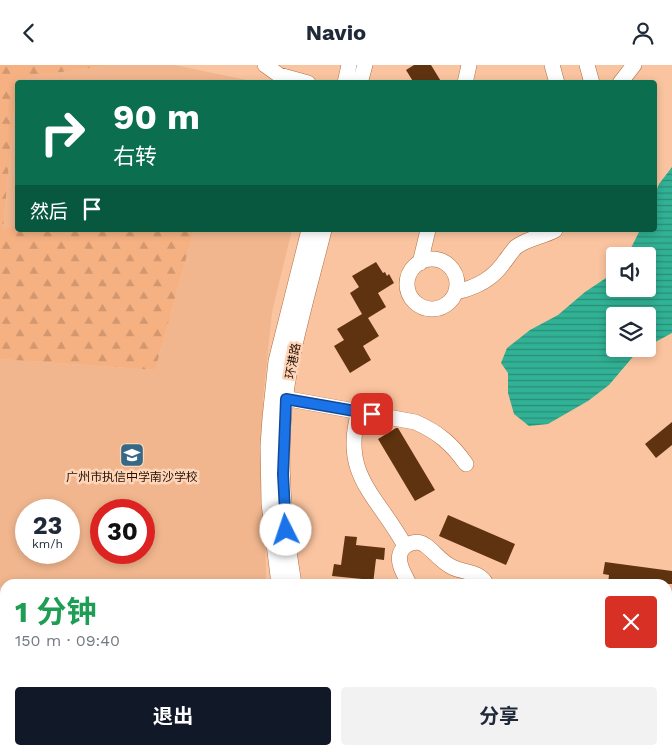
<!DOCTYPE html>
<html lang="zh">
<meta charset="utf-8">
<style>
:root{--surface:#fff;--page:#f2f2f3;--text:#1f2937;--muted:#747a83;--accent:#111827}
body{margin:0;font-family:"Work Sans","Noto Sans SC",sans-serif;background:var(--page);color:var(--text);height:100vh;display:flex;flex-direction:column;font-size:19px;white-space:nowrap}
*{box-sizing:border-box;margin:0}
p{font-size:16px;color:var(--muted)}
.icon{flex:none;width:28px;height:28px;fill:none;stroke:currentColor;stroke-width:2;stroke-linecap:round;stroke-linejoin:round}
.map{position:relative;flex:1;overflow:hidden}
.sheet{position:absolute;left:0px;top:514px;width:672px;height:176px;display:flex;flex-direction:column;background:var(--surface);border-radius:15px 15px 0 0;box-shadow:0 2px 8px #0003}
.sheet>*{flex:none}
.hud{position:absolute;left:15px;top:15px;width:642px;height:152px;border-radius:5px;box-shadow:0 2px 8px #0003;background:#0b6e4f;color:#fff;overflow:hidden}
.buttons{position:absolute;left:606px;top:182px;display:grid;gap:10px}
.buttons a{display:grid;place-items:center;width:50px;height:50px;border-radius:5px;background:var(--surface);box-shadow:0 2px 8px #0003;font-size:25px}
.speed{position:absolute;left:15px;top:434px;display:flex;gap:10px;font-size:25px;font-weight:700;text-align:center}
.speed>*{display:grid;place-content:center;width:65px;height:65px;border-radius:50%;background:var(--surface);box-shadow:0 2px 8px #0003;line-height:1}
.speed small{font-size:12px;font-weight:400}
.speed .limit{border:8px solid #d22;background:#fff;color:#111}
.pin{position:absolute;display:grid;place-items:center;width:42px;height:42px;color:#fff;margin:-21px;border-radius:10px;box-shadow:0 2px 8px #0006}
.me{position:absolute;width:55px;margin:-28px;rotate:356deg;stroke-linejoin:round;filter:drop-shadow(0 0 4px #0008)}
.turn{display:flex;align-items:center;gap:18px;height:105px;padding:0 15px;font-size:22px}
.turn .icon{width:65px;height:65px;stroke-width:2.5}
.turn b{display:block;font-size:35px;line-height:42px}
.then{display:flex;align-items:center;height:48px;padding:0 15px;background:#0003;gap:10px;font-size:19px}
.round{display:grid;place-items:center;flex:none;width:52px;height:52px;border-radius:5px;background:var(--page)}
.head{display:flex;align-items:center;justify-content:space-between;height:85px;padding:0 15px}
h1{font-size:30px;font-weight:700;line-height:38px;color:#1e9e55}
.button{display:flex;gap:10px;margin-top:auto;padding:10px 15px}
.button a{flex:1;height:58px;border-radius:5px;background:var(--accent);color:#fff;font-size:20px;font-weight:700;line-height:58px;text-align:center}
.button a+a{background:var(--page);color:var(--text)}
header{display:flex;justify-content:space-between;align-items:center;height:65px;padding:0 15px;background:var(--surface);font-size:22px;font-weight:700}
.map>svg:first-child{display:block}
.built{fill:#f1b68e;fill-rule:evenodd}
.forest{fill:url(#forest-firs)}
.water{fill:url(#water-rules)}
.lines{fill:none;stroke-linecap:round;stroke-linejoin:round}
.river{stroke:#31b195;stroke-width:18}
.building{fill:#5f3310}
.minor-casing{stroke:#ae7044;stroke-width:16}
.minor{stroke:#fff;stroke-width:15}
.route-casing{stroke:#114b97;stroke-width:12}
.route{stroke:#1a73e8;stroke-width:9}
.labels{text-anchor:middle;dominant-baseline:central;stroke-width:5;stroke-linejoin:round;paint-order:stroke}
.street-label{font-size:12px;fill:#270f00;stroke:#fed5b9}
.poi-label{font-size:12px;fill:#270f00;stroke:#fed5b9}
</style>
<header><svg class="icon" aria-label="back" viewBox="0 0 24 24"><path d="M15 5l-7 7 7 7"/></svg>Navio<svg class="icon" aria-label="person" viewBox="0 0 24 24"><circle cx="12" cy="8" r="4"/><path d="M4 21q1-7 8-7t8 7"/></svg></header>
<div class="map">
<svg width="672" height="689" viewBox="0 0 672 689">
<defs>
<pattern id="forest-firs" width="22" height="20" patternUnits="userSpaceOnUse" patternTransform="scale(1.25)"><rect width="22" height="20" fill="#f5b182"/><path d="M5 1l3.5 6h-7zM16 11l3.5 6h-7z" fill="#d2976e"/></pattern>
<pattern id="water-rules" width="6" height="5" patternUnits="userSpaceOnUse" patternTransform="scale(1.25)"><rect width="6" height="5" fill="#31b195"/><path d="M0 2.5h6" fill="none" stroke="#2a8e77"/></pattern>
</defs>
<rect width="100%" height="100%" fill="#fbc4a0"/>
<path class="built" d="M113,0h62l81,17 -238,1 -1,141 -14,5 14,-151z
M194,165h98l-20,82 -9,87 3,185h-261v8l-5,-6v-227l155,11zM26,445h43v43h-43zM101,445h43v43h-43z"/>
<path class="forest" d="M0,0h113l-96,13 -14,151 14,-5 1,6h176l-39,140 -155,-11z"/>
<path class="water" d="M672,102v166l-24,13v-30h-33v33h27l-5,3 -28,33 -21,16 -40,23 -19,2 -15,-12 -6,-21v-20l-7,-10 6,-15 23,-18 28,-15 27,-23 30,-20v17h33v-33h-21l13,-26h15v-36l4,-10z"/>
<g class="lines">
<path class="river" d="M660,689l5,-4"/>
</g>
<path class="building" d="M414,0h17l11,18h-28l-8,-13z
M376,197l7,11 2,-1 2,4 2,-2 5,9 -16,10 8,14 -18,11 11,18 -16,10 8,14 -21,13 -16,-27 10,-6 -7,-11 25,-15 -12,-21 9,-6 -7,-11z
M672,357v23l-16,13 -11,-14z
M396,363h2l37,62 -20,11 -37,-62z
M448,450l67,29 -9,21 -67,-29z
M345,471l12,1 -1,8 29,3 -1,12 -8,-1 -3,25h-12l1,-5 -30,-3 2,-12 7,1z
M605,497l67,9v13h-64l1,-9 -6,-1z"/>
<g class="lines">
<defs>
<path id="minor" d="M265,0l14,10 29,8
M552,0l5,18
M587,0l5,18
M345,18l4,-18
M360,18l5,-18
M465,18l4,-18
M620,18l14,-18
M407 219a25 25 0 1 1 50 0a25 25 0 1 1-50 0Z
M420,198l8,-33
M456,227c18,-4 35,-12 46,-27 5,-6 9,-13 14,-18 12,-9 27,-10 39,-17
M278,332l137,25c23,10 37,22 51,42
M359,347c-19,63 19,84 46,134
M279,519l-10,-81 -1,-57 2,-28 6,-57 33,-131
M294,519c-12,-72 -18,-148 -3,-221 9,-44 22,-89 33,-133
M409,519c-4,-9 -12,-20 -9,-30 3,-10 16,-15 25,-9 10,7 15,16 27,22 12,6 28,4 34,17
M0,538l5,6
M668,581l4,-4
M324,685l1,4
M339,685l1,4
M576,685l1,4
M596,685l1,4
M83,689l1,-4"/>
</defs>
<use href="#minor" class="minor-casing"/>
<use href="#minor" class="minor"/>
</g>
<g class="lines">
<defs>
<path id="route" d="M286,465l-3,-56 3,-75 86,15"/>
</defs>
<use href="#route" class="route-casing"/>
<use href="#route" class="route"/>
</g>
<defs>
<symbol id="school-square" viewBox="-11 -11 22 22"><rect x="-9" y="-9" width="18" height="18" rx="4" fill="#356986" stroke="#fed5b9"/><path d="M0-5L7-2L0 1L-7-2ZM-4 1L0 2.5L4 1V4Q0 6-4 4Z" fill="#fff"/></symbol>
</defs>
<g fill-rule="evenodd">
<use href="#school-square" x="118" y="376" width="28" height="28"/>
</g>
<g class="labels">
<g class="street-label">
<text transform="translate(293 296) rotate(-79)">环港路</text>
</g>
<g class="poi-label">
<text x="132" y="412">广州市执信中学南沙学校</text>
</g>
</g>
</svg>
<div class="buttons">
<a><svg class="icon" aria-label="sound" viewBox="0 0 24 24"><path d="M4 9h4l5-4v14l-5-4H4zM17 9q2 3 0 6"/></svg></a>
<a><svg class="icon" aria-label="layers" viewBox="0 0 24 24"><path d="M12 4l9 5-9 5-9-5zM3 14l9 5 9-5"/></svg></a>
</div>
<div class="speed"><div>23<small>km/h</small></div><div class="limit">30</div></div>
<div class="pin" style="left:372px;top:349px;background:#d93025"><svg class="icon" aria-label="arrive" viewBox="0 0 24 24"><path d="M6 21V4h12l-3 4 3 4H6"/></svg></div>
<svg class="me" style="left:286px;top:465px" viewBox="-20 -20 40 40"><circle r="19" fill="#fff"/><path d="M0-13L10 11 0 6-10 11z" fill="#1a73e8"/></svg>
<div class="hud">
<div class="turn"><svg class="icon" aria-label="right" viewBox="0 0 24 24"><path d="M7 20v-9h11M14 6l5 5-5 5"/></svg><div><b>90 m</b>右转</div></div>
<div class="then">然后<svg class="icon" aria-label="arrive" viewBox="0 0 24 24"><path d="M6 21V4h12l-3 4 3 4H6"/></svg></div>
</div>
<section class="sheet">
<div class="head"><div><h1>1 分钟</h1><p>150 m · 09:40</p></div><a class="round" style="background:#d93025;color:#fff"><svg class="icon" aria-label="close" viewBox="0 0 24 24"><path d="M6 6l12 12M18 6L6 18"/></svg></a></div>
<div class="button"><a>退出</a><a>分享</a></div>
</section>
</div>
